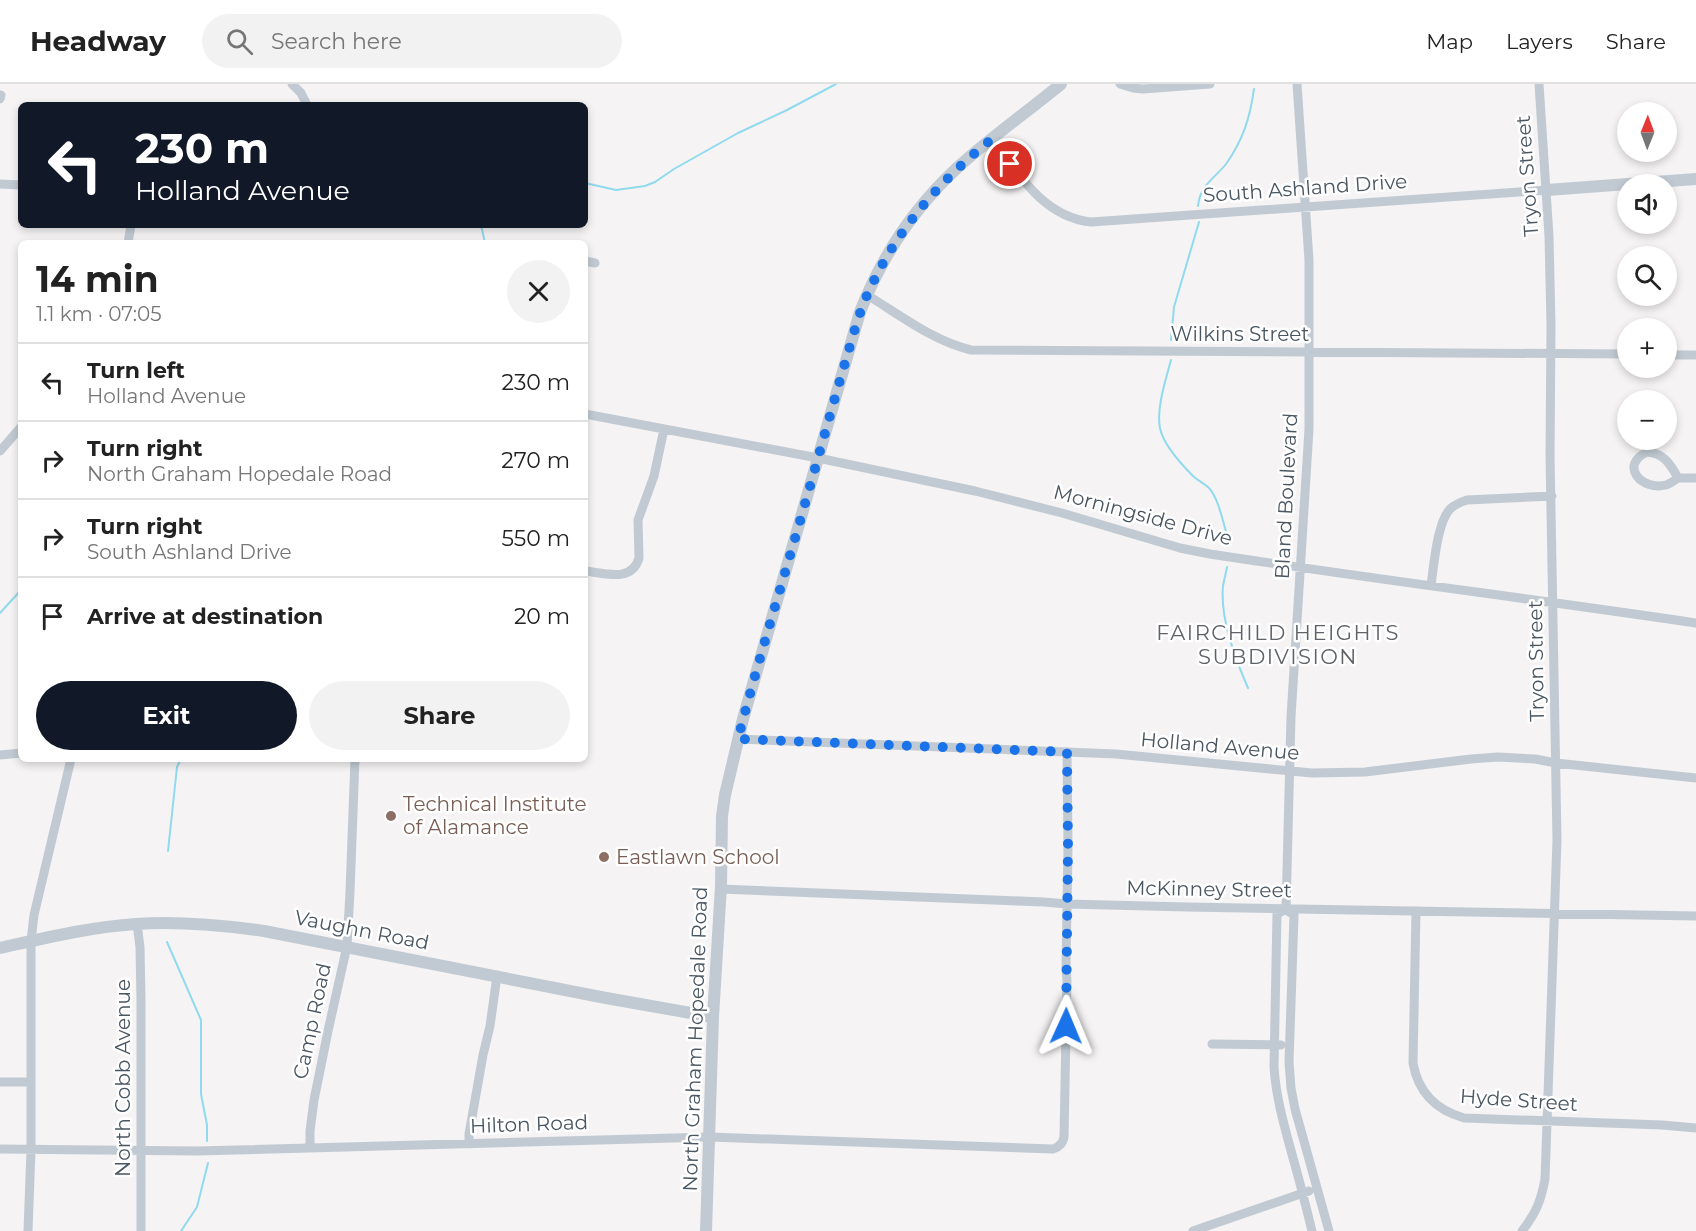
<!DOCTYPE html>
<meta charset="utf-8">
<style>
:root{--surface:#fff;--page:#f2f2f2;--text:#222;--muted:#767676;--line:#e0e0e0;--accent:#111827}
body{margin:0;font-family:Montserrat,sans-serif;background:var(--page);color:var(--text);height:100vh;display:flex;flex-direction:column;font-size:22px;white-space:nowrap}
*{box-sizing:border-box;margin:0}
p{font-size:20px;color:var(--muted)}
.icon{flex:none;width:33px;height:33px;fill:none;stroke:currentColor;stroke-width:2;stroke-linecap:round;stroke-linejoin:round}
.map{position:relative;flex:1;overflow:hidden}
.side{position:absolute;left:18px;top:156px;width:570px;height:522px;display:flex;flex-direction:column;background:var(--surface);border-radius:9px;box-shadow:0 3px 9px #0003}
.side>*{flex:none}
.guide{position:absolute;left:18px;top:18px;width:570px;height:126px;border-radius:9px;box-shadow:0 3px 9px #0003;background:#111827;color:#fff;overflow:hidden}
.needle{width:39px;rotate:1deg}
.controls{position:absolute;left:1617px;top:18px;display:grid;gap:12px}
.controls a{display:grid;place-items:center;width:60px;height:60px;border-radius:50%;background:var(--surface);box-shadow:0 3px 9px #0003;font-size:30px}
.pin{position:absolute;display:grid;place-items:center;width:51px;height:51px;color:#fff;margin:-26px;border:3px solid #fff;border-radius:50%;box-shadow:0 2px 6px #0007}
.me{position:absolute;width:66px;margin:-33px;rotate:1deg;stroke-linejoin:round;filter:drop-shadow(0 0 4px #0008)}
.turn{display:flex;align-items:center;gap:21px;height:126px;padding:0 18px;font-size:27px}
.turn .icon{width:78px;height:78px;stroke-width:2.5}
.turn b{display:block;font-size:42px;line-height:51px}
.round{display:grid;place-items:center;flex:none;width:63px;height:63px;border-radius:32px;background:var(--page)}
.summary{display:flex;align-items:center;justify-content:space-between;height:102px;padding:0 18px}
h1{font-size:36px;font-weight:700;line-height:45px}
.action{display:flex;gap:12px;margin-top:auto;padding:12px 18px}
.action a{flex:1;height:69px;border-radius:36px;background:var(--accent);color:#fff;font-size:24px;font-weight:700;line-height:69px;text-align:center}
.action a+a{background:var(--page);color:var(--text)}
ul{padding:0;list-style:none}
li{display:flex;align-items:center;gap:18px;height:78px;padding:0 18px;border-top:2px solid var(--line)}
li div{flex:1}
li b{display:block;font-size:22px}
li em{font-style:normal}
header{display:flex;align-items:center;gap:36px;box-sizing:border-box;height:84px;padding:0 30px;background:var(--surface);border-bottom:2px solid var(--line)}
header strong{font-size:28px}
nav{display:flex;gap:33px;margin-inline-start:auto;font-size:21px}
.search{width:420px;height:54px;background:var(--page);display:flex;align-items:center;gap:15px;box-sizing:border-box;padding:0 21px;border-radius:33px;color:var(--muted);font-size:22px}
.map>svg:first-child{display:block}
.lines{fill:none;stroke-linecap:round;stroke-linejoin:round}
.stream{stroke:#90daee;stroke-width:2}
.minor{stroke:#c1cad2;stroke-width:9}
.tertiary{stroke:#c1cad2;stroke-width:12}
.route{stroke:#1a73e8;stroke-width:10;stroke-dasharray:0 18}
.education-dot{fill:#8d6e63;stroke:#fff;stroke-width:2}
.labels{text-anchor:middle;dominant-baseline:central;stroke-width:5;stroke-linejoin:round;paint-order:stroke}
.street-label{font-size:20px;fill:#4a5661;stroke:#fff}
.education-label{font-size:20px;fill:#785e54;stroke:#fff;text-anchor:start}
.neighbourhood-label{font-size:21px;letter-spacing:1.5px;fill:#5f6368;stroke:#fff}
</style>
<header>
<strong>Headway</strong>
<div class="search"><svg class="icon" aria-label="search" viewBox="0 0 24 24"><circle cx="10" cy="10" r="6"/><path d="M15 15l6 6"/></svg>Search here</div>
<nav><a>Map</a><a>Layers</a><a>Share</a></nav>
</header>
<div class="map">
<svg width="1696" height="1147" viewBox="0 0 1696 1147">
<rect width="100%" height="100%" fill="#f5f3f3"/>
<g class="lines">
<path class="stream" d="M585,99l31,7 29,-4 10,-4 19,-13 64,-36 49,-23 49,-26
M1198,122c2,-21 16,-27 28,-42 17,-24 24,-46 28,-75
M481,141l4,18
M1171,256l3,-33 25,-85
M1171,276c-5,19 -15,49 -11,68 3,16 23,38 34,49 5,4 11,7 15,11 11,12 15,41 21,56
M1227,483c-1,6 -3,13 -4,19 -3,33 12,72 25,102
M0,529l21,-23
M168,767l9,-84 4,-8
M167,858l34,78v74l6,31v16
M181,1147l16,-24 11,-44"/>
<path class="minor" d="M292,0l9,9 6,12
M1120,0l13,4 10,1 67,-5
M0,15l1,-4
M992,55c27,36 52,78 99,83l456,-32
M0,100l21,1
M128,159l3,-18
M585,177l10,2
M867,211c33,20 66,46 104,55l657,4
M1666,271h30
M585,330l233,44 157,33 87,22 118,35 30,6c162,25 324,45 486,69
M0,367l21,-24
M1647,368c17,1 24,13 31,26 -3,2 -8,6 -12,7 -25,6 -47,-20 -19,-33z
M1678,394h18
M585,487c19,2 47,12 54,-13l-1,-38 16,-44 10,-47
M1431,501c3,-20 6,-62 19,-76 5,-5 11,-7 17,-9l85,-4
M738,655l378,15 196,19 53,-1 106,-13 27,-2 37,2 21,4 140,15
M0,671l21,-2
M721,805l323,13 23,2 120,3 509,9
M1286,825l5,-192 18,-288v-169l-12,-176
M1286,825l-9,5 -3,153c2,32 11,61 19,91 7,24 13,49 19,73
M1286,826l8,5 -5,147 2,26 4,21 34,122
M1416,827l-3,152c5,29 23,47 51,55l198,7 34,3
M137,840l3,23 1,53v231
M1212,960l69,1
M0,998h31
M469,1060v-10l14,-79 7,-29 7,-50
M310,1063v-16l4,-31 14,-69 19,-85 3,-54 5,-133
M0,1065l197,2 513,-14 343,12c6,-2 10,-5 11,-12l3,-156 -1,-13 2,-121 -1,-95
M28,1147l3,-81v-209l3,-26 37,-156
M1193,1147l116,-40
M1522,1147c14,-18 19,-30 23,-52l12,-339 -7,-384 1,-131 -2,-89 -10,-152"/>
<path class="tertiary" d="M1547,106l149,-11
M0,864c45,-10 90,-21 136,-24 43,-3 85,1 128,7l342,67 107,19
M706,1147l7,-214 8,-131 1,-70 3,-21 18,-76 117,-407c21,-54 54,-104 97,-144 33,-30 70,-56 104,-84"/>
</g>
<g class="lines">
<path class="route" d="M1010,80l-18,-25c-53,42 -96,92 -124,154 -10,22 -16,47 -23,70 -14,48 -27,96 -41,144 -22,78 -46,154 -66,232l329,13 1,95 -2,179"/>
</g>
<g class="education-dot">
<circle cx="391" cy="732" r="6"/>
<circle cx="604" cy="773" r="6"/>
</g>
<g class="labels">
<g class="street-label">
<text transform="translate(1527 92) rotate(-94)">Tryon Street</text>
<text transform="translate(1305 104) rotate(-4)">South Ashland Drive</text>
<text x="1240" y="250">Wilkins Street</text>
<text transform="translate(1286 412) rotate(-87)">Bland Boulevard</text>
<text transform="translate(1143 431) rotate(15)">Morningside Drive</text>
<text transform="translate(1536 577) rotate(-91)">Tryon Street</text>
<text transform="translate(1220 662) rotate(5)">Holland Avenue</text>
<text transform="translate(1209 805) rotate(1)">McKinney Street</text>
<text transform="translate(362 846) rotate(11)">Vaughn Road</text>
<text transform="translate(312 937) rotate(-78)">Camp Road</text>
<text transform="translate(695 955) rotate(-88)">North Graham Hopedale Road</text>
<text transform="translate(123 994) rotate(-90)">North Cobb Avenue</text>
<text transform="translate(1519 1016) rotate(4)">Hyde Street</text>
<text transform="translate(529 1040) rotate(-2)">Hilton Road</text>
</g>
<g class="education-label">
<text x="403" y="720">Technical Institute<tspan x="403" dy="23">of Alamance</tspan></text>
<text x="616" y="773">Eastlawn School</text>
</g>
<g class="neighbourhood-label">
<text x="1278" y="548">FAIRCHILD HEIGHTS<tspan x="1278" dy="24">SUBDIVISION</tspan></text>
</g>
</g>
</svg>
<div class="controls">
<a><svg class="needle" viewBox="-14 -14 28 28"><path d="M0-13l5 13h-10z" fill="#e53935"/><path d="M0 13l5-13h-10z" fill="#767676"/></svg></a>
<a><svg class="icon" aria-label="sound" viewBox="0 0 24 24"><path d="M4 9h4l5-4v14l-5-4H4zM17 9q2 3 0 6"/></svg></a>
<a><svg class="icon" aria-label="search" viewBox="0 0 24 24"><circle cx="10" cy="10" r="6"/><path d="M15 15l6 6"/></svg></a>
<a>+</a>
<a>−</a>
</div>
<div class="pin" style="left:1010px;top:80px;background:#d93025"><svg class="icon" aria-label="arrive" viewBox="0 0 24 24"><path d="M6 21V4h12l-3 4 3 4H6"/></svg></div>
<svg class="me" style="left:1066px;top:942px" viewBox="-20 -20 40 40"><path d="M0-17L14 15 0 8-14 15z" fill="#1a73e8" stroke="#fff" stroke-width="4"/></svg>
<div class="guide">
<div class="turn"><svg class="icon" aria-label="left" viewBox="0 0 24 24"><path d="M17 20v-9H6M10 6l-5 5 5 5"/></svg><div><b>230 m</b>Holland Avenue</div></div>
</div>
<section class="side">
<div class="summary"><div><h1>14 min</h1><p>1.1 km · 07:05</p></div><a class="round"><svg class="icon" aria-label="close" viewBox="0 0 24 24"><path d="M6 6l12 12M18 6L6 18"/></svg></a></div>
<ul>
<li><svg class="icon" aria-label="left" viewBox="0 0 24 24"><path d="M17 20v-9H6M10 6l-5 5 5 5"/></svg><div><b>Turn left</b><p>Holland Avenue</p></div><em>230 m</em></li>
<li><svg class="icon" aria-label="right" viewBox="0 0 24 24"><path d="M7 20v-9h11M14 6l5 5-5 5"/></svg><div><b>Turn right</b><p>North Graham Hopedale Road</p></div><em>270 m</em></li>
<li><svg class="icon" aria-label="right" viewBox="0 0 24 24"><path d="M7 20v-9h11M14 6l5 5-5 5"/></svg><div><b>Turn right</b><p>South Ashland Drive</p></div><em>550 m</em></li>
<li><svg class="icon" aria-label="arrive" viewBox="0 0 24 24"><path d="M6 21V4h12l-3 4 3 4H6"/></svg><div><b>Arrive at destination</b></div><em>20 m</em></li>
</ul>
<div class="action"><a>Exit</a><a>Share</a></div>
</section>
</div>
